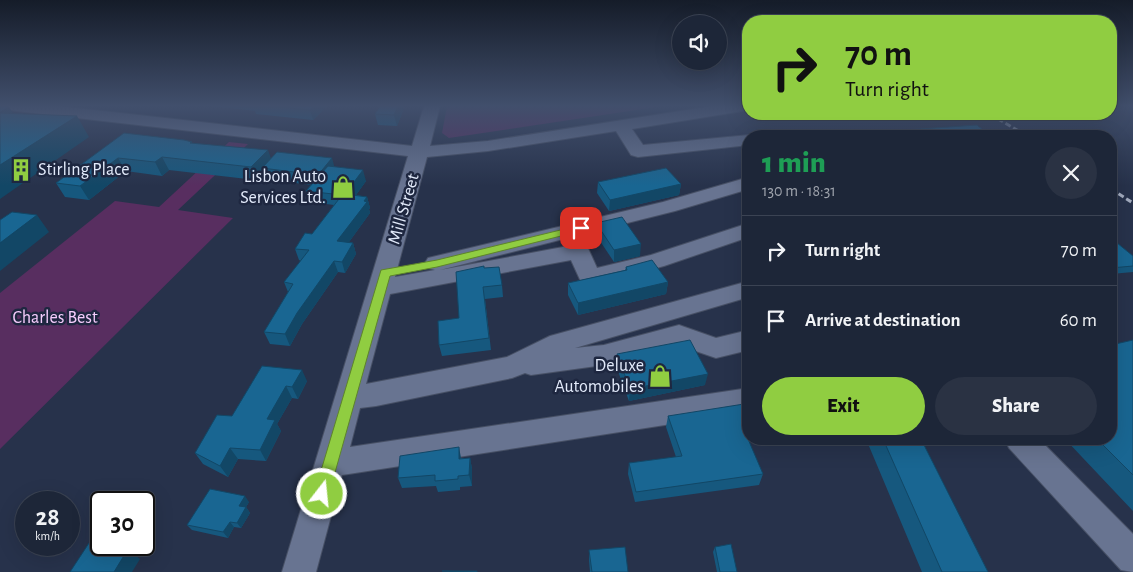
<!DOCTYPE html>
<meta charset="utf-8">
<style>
:root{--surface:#1d2638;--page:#2a3243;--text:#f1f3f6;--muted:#a0a5ae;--line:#3b4353;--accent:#90cd41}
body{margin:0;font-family:"Alegreya Sans",sans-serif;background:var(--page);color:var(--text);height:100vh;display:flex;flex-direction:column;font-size:19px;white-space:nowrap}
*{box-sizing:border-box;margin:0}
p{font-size:16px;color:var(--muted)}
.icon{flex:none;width:28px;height:28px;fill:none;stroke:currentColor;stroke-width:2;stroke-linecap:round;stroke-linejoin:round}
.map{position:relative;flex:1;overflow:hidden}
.panel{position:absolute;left:742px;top:130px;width:375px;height:315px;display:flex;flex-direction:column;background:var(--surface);border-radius:20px;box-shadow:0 5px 20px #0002,0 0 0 1px var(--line)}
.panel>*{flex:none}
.banner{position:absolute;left:742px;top:15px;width:375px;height:105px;border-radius:20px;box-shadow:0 5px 20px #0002,0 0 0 1px var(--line);background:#90cd41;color:#111;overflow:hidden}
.controls{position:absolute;left:672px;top:15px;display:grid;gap:10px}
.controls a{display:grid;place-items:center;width:55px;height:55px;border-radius:50%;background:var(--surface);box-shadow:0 5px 20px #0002,0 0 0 1px var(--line);font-size:25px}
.speed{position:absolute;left:15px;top:491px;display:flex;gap:10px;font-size:25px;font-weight:700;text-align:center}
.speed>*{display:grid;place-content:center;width:65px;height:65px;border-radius:50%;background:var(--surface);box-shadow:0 5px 20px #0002,0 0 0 1px var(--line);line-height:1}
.speed small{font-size:12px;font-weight:400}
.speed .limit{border:2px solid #111;border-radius:8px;background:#fff;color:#111}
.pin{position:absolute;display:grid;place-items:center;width:42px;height:42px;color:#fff;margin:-21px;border-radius:10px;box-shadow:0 2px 8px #0006}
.me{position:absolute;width:55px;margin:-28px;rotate:16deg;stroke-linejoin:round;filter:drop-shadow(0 0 4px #0008)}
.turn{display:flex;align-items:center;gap:18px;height:105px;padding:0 20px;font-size:22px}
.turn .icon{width:65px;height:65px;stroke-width:2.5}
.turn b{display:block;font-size:35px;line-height:42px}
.round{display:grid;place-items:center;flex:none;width:52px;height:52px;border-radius:26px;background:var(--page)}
.headline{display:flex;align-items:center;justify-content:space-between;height:85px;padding:0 20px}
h1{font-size:30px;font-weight:800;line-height:38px;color:#1e9e55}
.action{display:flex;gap:10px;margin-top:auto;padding:10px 20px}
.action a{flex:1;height:58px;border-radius:30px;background:var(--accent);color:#111;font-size:20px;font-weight:800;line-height:58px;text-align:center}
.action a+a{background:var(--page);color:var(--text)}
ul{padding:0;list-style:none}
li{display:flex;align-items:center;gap:15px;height:70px;padding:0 20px;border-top:1px solid var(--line)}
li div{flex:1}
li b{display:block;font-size:19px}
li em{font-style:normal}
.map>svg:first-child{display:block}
.green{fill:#582e60}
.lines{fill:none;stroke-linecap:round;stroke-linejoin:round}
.minor-casing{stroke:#475065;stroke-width:2}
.minor{fill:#687491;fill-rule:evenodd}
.rail{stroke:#a2abbe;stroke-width:3;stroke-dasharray:6 3;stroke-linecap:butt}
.wall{fill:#16587e}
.shaded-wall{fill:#124766}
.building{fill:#196692;stroke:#124766}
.route{fill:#90cd41;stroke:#5e852a}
.labels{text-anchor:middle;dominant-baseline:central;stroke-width:5;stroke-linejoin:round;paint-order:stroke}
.poi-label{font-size:18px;fill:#e3ebfb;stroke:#1e2740;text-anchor:end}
.street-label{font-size:18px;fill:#e3ebfb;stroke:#1e2740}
.park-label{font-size:18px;fill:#f6cdfd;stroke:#1e2740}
</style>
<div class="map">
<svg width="1133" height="572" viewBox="0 0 1133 572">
<rect width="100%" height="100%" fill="#27324b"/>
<path class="green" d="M447,106h216l-214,32 -7,-5z
M229,142l19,2 -70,66 55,8 -233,231v-156l115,-92 44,6z"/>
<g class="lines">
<defs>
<path id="minor" d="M8,106h51l353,40 12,-40h16l-10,40 58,-5 224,-35h37v4l-6,1 -111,18 11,16 106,-10 6,1h-6v9l-111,12 -7,-2 -15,-24 -128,20 -61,6 -32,120 40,-7 -7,-2 -3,-5 3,-5 235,-56 86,-25v12l-74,22 -235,59 139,-26 8,2 10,22 54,-13 98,-32v14l-85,29 -74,20 -8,-2 -11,-24 -181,34 -24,90 141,-27 43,-21 199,-55v16l-174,51 29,-3 75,-20 37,13 33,-8v20l-33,8 -38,-13 -74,20 -73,10 -6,-2 -13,5 -136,28 -16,2 -10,39 399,-59v24l-407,63 -26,97h-34l126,-416 -392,-45 -6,-1z
M1005,439h34l94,95v38l-12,-2 -112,-122z"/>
</defs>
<use href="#minor" class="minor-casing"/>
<use href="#minor" class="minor"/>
<path class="rail" d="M990,114l37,22
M1111,189l22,14"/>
</g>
<path class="wall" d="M212,106h115l-14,14 -57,-6 -1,-3z
M404,108l-7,18 -19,-1 -3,-11z
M124,133l68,10 79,16 63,8 32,14 -10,14 11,2 3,11 -1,1 1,4 -21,29 4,1 3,11 -11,19 -7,-1 -36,52 -12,22 -20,-2 -6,-12 24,-40 -4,-10 17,-21 -2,-1 -4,-11 17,-15 22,-29 -24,-3 -4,-11 5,-6 -45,-6 -2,-6 -7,7 -88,-10 -7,6 -36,-5 -37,29 -24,-3 -9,-14z
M598,182l83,2 -2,11 -70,16 -12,-18z
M596,223l44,33 -26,6 -18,-27z
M1111,238l22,18v16l-22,2z
M626,267l42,15 -2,12 -88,21 -10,-20v-12l57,-13z
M484,268l18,17 1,12 -18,2 6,51 -49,6 -3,-11 20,-27z
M1133,340v171l-68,-72h46z
M617,354l88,31 -76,16 -13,-35z
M262,366l45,15 -9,18 -6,-1 -15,26 4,7 -15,30 -28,-2 -10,18 -25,-13 -8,-11 37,-37z
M749,414v25h4l-1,2 -3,1 14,32 -4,11 -124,17 -7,-28 1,-11 47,-6 -10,-30 2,-11z
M866,439h55l67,133h-66z
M461,458h9l2,11v17l-12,1v3l-22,2 -2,-6 -34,2 -4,-10z
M249,502l-3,5 4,6 -9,15 -7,-1 -6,11 -36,-8 -5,-5z
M715,547l22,25h-20l-4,-20z
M589,550l39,22h-38l-1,-12z"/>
<path class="shaded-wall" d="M315,106h12l-14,14 -3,-10z
M398,106h5l1,2 -7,18 -3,-11z
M9,107l14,21 -23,-15z
M77,116l12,21 -89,62v-34z
M268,150l5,14 -11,4 2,5 -7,7 -6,-13z
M162,157l7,13 -7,6 -7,-14z
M118,158l8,13 -37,29 -9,-14z
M332,158l3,11 -14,17 -3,-11z
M363,170l3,11 -17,24 -4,-11z
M681,184l-2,11 -70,16 1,-11z
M367,197l3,11 -1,1 1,4 -29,40 -4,-12z
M37,215l12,17 -49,39v-28z
M353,243l3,11 -11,19 -3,-11z
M641,244l-1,12 -26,6v-12z
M334,261l4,11 -36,52 -12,22 -5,-12 12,-21z
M668,282l-2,12 -88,21v-12z
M302,370l5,11 -9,18 -6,-12z
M708,374l-3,11 -76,16 1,-12z
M286,386l6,12 -15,26 4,7 -15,30 -6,-11 7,-31z
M459,447l2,11 -2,1z
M230,448l8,11 -10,18 -8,-11z
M470,458l2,11v17l-3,-11z
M245,496l4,6 -3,5 4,6 -9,15 -4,-5 2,-17z
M230,522l4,5 -6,11 -5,-6z
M128,549l12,10 -8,13h-18z"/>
<path class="building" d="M0,106l9,1 -9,5z
M270,106h45l-5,4z
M380,106h18l-4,9 -19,-1z
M0,113l77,3 -77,49z
M977,125l13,11h-168z
M124,133l60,7 8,2 -2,1 78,7 -17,17 -89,-10 -7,5 -37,-4 -38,28 -24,-3z
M277,152l55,6 -14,17 -56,-7z
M328,166l35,4 -18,24 22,3 -3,4 3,1 -30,39 16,2 -11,19 -8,-1 -37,52 -12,21 -21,-2 29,-48 -9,-2 25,-32 -14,-1 10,-16 7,1 30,-39 -36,-4z
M666,168l15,16 -71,16 -12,-18z
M12,212l25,3 -37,28v-23z
M622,217l19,27 -27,6 -18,-27z
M1111,238l22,18v10l-22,2z
M652,260l16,22 -90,21 -10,-20 59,-13 -1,-3z
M484,266v2l15,-1 3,18 -19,2 6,51 -50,7 -1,-24 21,-3 -3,-46z
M690,340l18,34 -78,15 -13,-35z
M1133,340v135l-36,-36h14v-94z
M262,366l40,4 -10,17 -6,-1 -19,33 8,1 -15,30 -30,-2 -10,18 -25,-13 22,-38 15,1z
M744,404l5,10v17l-4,1 18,42 -127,18 -7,-29 53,-7 -14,-40z
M883,439h38l67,133h-46z
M459,447v12l11,-1 -1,17 -11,1v3l-23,2v-6l-37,3 2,-22z
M210,489l35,7 -6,10 7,1 -9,16 -7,-1 -7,10 -36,-7z
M89,543l39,6 -14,23h-44z
M731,544l6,28h-17l-5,-25z
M625,547l3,25h-36l-3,-22z
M442,571h35v1z"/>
<linearGradient id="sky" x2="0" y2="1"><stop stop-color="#151c29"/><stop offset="0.57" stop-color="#414f6c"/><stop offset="1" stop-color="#414f6c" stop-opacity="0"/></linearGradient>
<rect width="1133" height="186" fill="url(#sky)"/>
<path class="route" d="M581,225l5,3 -1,2 -148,37 -47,9 -61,218 -2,5 -5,2 -6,-2 -2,-5 67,-224 56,-10z"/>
<defs>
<symbol id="building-bare" viewBox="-9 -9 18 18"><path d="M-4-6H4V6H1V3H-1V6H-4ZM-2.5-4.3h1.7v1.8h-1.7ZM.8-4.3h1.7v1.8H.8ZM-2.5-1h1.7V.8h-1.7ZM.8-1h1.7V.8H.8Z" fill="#90cd41" stroke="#1e2740" stroke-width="2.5" paint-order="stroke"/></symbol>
<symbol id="shop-bare" viewBox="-9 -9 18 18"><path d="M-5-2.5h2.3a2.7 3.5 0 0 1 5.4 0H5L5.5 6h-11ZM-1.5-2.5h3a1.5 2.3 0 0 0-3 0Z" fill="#90cd41" stroke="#1e2740" stroke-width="2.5" paint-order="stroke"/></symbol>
</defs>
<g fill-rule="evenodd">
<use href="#building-bare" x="5" y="154" width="32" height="32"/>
<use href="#shop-bare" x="327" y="171" width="32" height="32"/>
<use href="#shop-bare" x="644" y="360" width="32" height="32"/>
</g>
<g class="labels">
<g class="poi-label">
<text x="38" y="170" text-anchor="start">Stirling Place</text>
<text x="326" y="177">Lisbon Auto<tspan x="326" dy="21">Services Ltd.</tspan></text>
<text x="644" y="366">Deluxe<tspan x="644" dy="21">Automobiles</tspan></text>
</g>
<g class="street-label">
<text transform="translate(404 209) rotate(-74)">Mill Street</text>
</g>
<g class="park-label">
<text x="55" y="318">Charles Best</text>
</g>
</g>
</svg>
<div class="controls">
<a><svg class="icon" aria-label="sound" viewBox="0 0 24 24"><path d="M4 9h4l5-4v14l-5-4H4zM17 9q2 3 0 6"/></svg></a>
</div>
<div class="speed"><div>28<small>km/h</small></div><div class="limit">30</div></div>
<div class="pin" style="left:581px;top:228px;background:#d93025"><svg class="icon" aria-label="arrive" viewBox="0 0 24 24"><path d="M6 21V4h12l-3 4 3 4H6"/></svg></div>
<svg class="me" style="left:322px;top:494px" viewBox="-20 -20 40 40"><circle r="17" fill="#90cd41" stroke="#fff" stroke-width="3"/><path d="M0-11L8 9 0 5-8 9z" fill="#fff"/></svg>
<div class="banner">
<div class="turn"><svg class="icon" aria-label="right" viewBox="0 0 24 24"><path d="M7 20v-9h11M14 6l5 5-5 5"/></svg><div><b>70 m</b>Turn right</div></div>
</div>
<section class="panel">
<div class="headline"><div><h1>1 min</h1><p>130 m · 18:31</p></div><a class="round"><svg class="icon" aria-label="close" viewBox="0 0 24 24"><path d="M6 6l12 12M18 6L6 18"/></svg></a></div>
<ul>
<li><svg class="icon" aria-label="right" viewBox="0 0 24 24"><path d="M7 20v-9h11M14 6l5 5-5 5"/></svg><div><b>Turn right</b></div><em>70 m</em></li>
<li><svg class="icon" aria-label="arrive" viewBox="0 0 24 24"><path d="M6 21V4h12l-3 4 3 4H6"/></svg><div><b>Arrive at destination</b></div><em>60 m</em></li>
</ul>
<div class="action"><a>Exit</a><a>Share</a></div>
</section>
</div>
